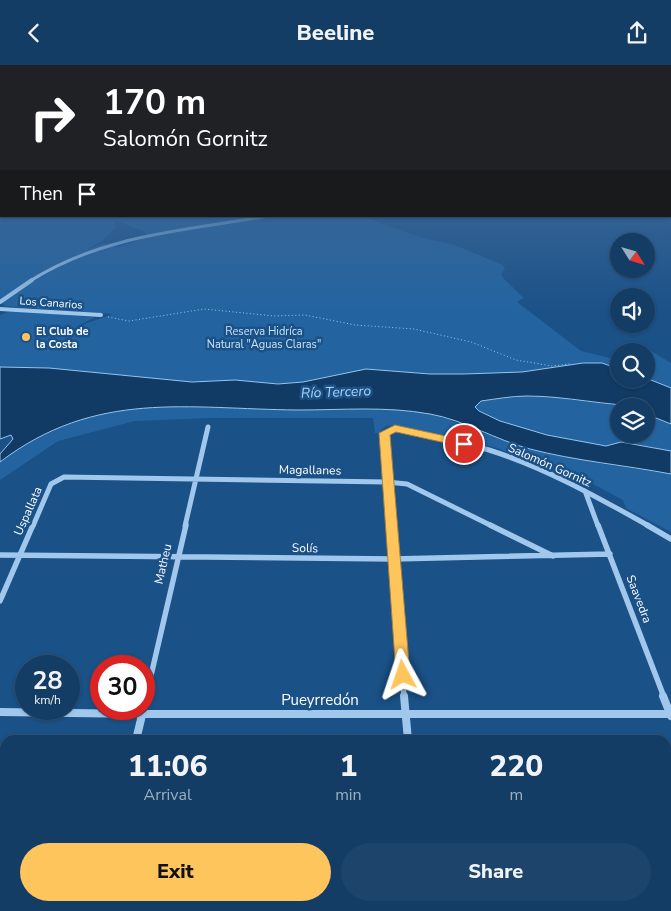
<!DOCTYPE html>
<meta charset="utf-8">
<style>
:root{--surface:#143d65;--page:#1d446b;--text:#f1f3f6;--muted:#9daebf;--line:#335679;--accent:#ffc55d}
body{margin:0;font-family:"Nunito Sans",sans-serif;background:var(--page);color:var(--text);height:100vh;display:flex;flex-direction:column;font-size:19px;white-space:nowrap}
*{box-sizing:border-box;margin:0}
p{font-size:16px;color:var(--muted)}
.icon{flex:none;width:28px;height:28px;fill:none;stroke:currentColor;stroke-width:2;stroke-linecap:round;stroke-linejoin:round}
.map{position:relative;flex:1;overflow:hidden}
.side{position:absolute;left:0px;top:670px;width:671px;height:176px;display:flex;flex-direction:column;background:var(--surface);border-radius:15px 15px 0 0;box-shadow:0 1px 4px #0004,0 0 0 1px var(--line)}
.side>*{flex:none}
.top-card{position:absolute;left:0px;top:0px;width:671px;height:152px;box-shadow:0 1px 4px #0004,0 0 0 1px var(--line);background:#202124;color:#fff;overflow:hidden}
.needle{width:32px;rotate:127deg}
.buttons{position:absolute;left:610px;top:168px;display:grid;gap:10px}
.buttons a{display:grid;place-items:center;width:45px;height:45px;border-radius:50%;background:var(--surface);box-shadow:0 1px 4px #0004,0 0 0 1px var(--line);font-size:25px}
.speed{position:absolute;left:15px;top:590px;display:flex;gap:10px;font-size:25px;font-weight:700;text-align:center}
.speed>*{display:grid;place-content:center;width:65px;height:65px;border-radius:50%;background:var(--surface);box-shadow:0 1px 4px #0004,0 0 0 1px var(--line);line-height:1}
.speed small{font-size:12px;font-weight:400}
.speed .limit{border:8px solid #d22;background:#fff;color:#111}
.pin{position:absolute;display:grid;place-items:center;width:42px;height:42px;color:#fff;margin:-21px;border:2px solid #fff;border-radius:50%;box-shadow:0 1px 5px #0007}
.me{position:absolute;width:55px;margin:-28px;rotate:355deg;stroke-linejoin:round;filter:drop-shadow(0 0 4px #0008)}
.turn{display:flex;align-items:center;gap:18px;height:105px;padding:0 20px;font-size:22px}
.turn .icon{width:65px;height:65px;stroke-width:2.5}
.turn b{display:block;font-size:35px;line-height:42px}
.then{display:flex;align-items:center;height:48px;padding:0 20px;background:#0003;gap:10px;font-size:19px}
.eta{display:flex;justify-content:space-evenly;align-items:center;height:85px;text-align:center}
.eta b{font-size:30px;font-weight:800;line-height:35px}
.cta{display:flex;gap:10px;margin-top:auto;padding:10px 20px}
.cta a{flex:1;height:58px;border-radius:30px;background:var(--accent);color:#111;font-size:20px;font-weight:800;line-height:58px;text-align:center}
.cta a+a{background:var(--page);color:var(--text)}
header{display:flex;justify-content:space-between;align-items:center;height:65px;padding:0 20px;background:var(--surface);font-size:22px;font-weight:800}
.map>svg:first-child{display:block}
.green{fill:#2364a0;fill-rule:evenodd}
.water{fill:#113b65;stroke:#94c4ef}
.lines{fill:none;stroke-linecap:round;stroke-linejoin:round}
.path{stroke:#a1c8ec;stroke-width:1;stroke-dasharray:1 2.5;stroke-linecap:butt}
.minor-far4{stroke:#a1c8ec;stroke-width:3}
.minor-far3{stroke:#a1c8ec;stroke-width:4}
.minor-far2{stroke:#a1c8ec;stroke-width:5}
.minor-far1{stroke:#a1c8ec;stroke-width:5.5}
.minor{stroke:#a1c8ec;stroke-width:8}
.route{fill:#ffc55d;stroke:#a6803c}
.poi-dot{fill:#ffc55d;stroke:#1a5187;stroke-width:2}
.labels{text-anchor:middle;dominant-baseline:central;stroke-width:5;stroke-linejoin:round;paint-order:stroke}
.far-street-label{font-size:11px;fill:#fff;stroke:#1a5187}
.far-poi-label{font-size:11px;font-weight:bold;fill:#fff;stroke:#1a5187;text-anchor:start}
.far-park-label{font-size:11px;fill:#c7e1f9;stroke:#1a5187}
.street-label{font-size:12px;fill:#fff;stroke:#1a5187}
.water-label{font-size:14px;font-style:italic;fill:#add2f4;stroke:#1a5187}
.near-street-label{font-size:15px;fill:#fff;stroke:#1a5187}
</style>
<header><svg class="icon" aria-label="back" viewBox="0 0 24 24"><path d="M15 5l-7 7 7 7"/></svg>Beeline<svg class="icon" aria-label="share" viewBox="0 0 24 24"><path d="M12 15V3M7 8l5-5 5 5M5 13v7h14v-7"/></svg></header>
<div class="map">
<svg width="671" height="846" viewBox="0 0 671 846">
<rect width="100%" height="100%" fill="#1a5187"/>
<path class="green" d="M0,129l1,22h359l63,22 29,6 51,21 2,4 -4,5 3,5 20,19 -7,4 64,49 33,8 5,-1v11l-17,-6h-19l-61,9 -58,2h-34l-64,-5 -63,13 -25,2 -43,-4 -43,2 -143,-14 -49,-1v-52l10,-4 85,6 -19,10 37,-13 -111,-8 3,-2 -5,-1zM114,155l29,11 6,6 -31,10 -15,-3 -15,5 15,-9 13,-13z
M637,286h14l20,12v25l-25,-10v-27z
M526,331l32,2 61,8v28h27v-20l25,10v27c-20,-4 -45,-11 -65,-5 -29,-6 -113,-17 -131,-39l6,-6z
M196,341l99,4 102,-2 36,6 95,35 74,15 69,10v58l-45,-24 -3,-8 -32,-17 -8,2 -86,-37 -100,-23 -11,1 -8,7h-3l-2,-15h-163l-75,3 -77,20 -58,39v-18c38,-29 82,-48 130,-54 22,-2 44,-1 66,-2z"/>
<path class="water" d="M583,298h19l17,6v10l27,-1 25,10v36l-25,-10v-8c-40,0 -79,-10 -119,-10 -15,0 -31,3 -46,5l-6,6 4,4 21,10 47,14 59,11 15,-4 50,9v23c-47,-9 -95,-13 -141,-25 -34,-9 -66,-29 -100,-35 -44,-8 -88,-4 -132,-4 -111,-1 -202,-21 -298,52v-8l13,-15 -2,-4 -11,4v-72l49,1 143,14 43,-2 43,4 25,-2 63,-13 64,5h34l58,-2z"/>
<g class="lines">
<path class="path" d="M108,252l21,4 75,-12 70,7 31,-1 50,10 59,4 57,13 45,18 36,6 18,-2"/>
<path class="minor-far4" d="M30,216c75,-47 154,-50 238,-65"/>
<path class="minor-far3" d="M0,237l32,-22
M0,244l101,6"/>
<path class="minor-far2" d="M585,426l13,35
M33,461l18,-42 13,-7 323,5 20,2 85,42
M185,461l23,-99
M391,461l-6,-93 10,-4c31,6 63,12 94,21 57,18 108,47 160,76"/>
<path class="minor-far1" d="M391,460l13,172
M490,460l63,31
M598,460l66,172
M647,460l24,14
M0,490l393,4 217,-5
M0,536l33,-76
M146,632l40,-172"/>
<path class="minor" d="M404,631l4,44
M663,631l8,20
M144,641l2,-10
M0,647l142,2h528
M136,675l7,-29
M422,841v5
M97,846l1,-5"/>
</g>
<linearGradient id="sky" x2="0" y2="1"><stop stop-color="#0e2d4a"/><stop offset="0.52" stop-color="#386596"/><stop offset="1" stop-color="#386596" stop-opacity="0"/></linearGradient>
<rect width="671" height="248" fill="url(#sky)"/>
<path class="route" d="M395,360l69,15 5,4 -5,3 -68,-15 -6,3 20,240 -2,5 -5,2 -5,-2 -2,-5 -17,-242z"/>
<circle class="poi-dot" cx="26" cy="272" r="5"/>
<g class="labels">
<g class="far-street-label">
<text transform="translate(51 238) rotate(4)">Los Canarios</text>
</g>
<g class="far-poi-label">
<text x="36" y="266">El Club de<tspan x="36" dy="13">la Costa</tspan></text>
</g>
<g class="far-park-label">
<text x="264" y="266">Reserva Hidríca<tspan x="264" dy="13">Natural "Aguas Claras"</tspan></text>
</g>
<g class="street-label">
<text transform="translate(550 400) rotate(24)">Salomón Gornitz</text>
<text transform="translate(310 405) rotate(1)">Magallanes</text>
<text transform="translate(28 446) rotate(-66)">Uspallata</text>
<text transform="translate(305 483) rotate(1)">Solís</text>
<text transform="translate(163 499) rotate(-77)">Matheu</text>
<text transform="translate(639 534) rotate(69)">Saavedra</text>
</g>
<g class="water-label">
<text transform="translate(336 327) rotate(-2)">Río Tercero</text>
</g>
<g class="near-street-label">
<text x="320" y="635">Pueyrredón</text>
</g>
</g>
</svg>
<div class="buttons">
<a><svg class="needle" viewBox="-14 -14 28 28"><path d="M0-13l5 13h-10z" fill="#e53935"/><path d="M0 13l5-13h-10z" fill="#9daebf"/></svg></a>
<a><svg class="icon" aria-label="sound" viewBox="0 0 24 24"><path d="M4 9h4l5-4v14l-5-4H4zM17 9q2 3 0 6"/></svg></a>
<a><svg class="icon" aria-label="search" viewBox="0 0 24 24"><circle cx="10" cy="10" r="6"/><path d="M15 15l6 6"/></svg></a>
<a><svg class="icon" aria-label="layers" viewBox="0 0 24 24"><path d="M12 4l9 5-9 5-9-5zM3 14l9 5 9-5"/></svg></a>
</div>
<div class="speed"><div>28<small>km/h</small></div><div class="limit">30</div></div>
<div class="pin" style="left:464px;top:379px;background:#d93025"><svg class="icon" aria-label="arrive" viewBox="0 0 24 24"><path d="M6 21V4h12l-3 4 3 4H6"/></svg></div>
<svg class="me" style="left:403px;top:610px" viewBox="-20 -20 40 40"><path d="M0-17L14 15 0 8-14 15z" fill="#ffc55d" stroke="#fff" stroke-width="4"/></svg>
<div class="top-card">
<div class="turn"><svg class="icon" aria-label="right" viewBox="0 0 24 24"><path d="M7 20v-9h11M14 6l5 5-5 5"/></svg><div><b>170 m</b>Salomón Gornitz</div></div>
<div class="then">Then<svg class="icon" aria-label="arrive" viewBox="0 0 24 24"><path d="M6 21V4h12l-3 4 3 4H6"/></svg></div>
</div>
<section class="side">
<div class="eta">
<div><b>11:06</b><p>Arrival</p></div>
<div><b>1</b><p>min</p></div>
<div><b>220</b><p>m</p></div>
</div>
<div class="cta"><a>Exit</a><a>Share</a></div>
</section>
</div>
